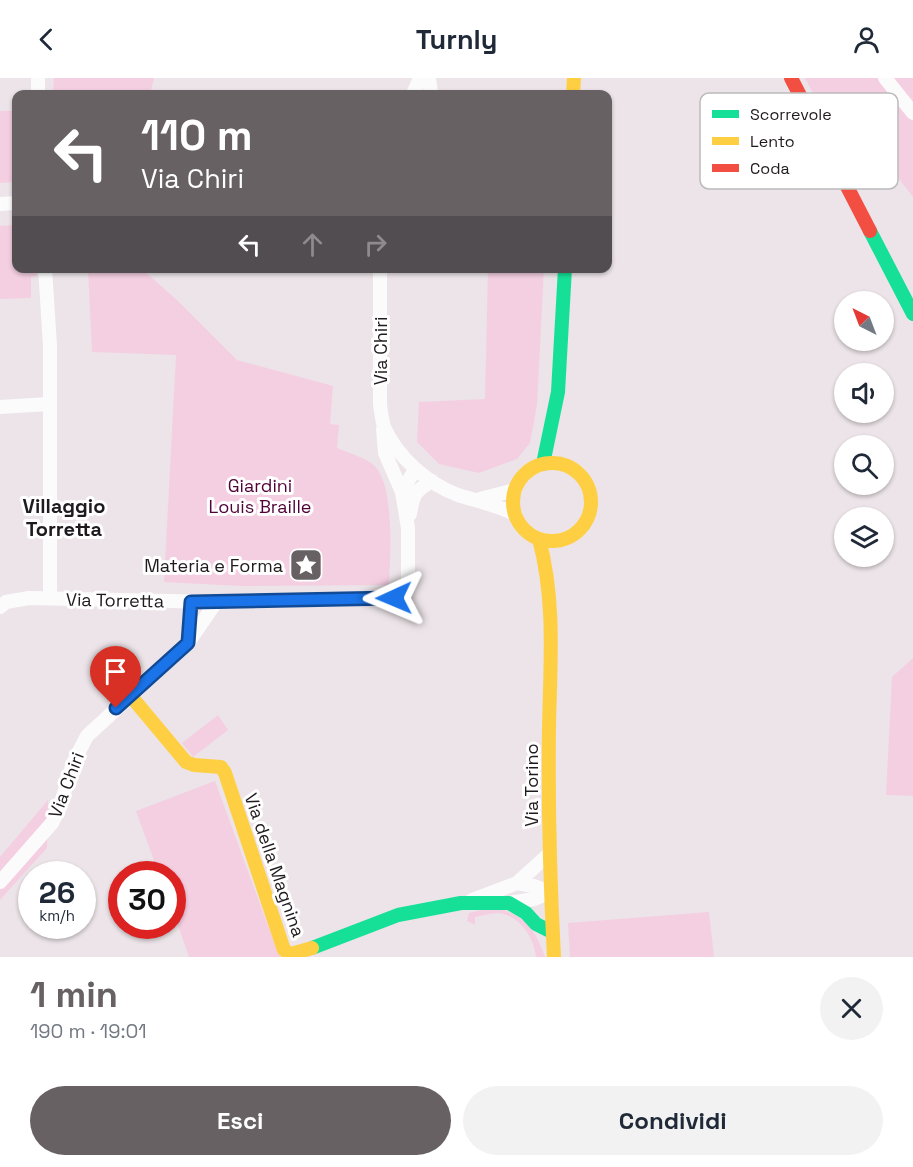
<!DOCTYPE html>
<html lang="it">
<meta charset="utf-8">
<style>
:root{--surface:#fff;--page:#f2f2f3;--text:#1f2937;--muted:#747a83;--accent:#676164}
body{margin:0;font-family:"Space Grotesk",sans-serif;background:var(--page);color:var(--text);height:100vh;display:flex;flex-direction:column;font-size:22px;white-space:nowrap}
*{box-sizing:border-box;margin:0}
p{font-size:20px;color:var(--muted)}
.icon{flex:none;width:33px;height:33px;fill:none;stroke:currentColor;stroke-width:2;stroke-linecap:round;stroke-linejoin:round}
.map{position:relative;height:879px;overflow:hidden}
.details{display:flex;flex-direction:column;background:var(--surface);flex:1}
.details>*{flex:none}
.guide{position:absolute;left:12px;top:12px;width:600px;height:183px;border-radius:12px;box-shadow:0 2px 4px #0004;background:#676164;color:#fff;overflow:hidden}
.needle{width:39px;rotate:318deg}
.tools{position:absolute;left:834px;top:213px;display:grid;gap:12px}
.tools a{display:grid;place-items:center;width:60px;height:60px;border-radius:50%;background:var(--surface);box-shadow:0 2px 4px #0004;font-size:30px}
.speed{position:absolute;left:18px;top:783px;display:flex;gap:12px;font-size:30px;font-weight:700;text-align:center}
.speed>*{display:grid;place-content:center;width:78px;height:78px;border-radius:50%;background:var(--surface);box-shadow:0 2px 4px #0004;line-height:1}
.speed small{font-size:15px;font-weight:400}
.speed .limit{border:9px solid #d22;background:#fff;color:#111}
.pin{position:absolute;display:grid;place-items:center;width:51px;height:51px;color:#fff;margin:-62px -26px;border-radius:50% 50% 50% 0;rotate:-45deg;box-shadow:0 0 6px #0007}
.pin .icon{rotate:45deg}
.me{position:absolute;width:66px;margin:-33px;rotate:269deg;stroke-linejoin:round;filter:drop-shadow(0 0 4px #0008)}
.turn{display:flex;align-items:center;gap:21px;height:126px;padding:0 30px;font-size:27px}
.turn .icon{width:78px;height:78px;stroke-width:2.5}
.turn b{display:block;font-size:42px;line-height:51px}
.lanes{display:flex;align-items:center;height:57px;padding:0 30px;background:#0003;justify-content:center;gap:30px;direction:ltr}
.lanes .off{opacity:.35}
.round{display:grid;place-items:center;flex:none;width:63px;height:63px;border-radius:32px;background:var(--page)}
.summary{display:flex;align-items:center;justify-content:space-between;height:102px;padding:0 30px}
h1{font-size:36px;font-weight:700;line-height:45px;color:var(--accent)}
.cta{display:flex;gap:12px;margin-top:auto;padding:12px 30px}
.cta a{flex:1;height:69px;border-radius:36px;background:var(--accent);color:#fff;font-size:24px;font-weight:700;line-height:69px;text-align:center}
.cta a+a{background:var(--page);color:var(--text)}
header{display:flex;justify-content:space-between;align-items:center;height:78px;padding:0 30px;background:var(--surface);font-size:27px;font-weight:700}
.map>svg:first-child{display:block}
.green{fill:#f4cfe2}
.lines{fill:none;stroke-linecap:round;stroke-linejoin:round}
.street{stroke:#fcfbfc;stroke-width:14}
.fast{stroke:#16e098;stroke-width:14}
.slow{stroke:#ffcf43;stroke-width:14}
.jam{stroke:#f24e42;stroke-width:14}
.route-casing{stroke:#114b97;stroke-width:15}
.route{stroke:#1a73e8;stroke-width:10}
.labels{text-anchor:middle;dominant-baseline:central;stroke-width:6;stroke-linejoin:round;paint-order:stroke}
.street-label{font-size:18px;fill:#1f1a1d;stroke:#fff}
.park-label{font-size:18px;fill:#500337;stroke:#fff}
.poi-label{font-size:18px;fill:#1f1a1d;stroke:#fff;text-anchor:end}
.neighbourhood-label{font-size:20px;font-weight:bold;fill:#1f1a1d;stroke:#fff}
.key{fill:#fff;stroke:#bcbabb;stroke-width:1.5}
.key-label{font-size:16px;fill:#1f1a1d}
</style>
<header><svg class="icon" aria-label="back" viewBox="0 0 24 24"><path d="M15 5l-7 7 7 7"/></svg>Turnly<svg class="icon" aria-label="person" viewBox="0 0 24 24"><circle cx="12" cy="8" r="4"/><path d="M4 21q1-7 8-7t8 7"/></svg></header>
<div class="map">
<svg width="913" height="879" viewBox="0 0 913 879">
<rect width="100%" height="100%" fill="#ece4e8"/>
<path class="green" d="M54,0h100l-4,16h-97z
M805,0h108v119l-71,-91 -25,-5z
M0,33h16v79v-8l-16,1z
M16,147v43l20,1v7l-5,1v21l-31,1v-73z
M88,191h54l36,32 59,59 96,26 -3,38 9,1 -2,23c11,5 24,8 34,15 25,16 19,94 18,122l-148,1 -77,-4 12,-227 -84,-3z
M488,191h56l-7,136 -7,38 -13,16 -38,14 -40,-9 -22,-22 2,-40 66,-3z
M913,580v138l-27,-1 6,-118z
M218,637l10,15 -35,27 -11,-14z
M215,703l63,172 3,4h-92l-16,-46 -1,-37h-13l-23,-63z
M48,722l-1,48 -47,52v-43z
M496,829c31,11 38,20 49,50h-9c-2,-20 -17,-42 -38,-44 -7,0 -16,3 -23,4v8l-8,-4 2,-8z
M709,834l5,45h-144l-2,-34z"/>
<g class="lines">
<path class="street" d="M38,0v16
M429,0l2,16
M885,0l28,35
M413,16l7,-16
M0,126l16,-1
M45,190l5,78v252
M380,190v136c1,8 2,16 4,23 13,30 44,57 74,68 19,6 38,10 57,19
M0,329l49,-3
M383,351l2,24 17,39
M480,421l35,-9
M410,436c3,-20 5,-23 22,-33
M0,529l6,-5 23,-4 187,4 178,-4 9,-2 5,-11v-57l-6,-36 9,-16 6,-6
M188,563l3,-39
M0,804l52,-59 8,-16 13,-44 14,-27 101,-93 28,-41
M517,805l17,3 17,6
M472,822l45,-17 32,-29
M509,825l25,-4 17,-7"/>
<path class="fast" d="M870,153l43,83
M543,386l15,-72 7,-124
M312,870l86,-33 63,-12h48l17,10 10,11 16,8"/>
<path class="slow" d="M573,16l1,-16
M513 424a39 39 0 1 1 78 0a39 39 0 1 1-78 0Z
M539,461c17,63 11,126 10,190 -1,76 1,152 5,228
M130,617l56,67 8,3 27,2 4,6 59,177 7,4 21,-6"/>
<path class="jam" d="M791,0l79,153"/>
</g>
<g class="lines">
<defs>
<path id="route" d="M116,630l72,-65 3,-41 203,-4"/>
</defs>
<use href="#route" class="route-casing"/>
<use href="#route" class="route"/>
</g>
<defs>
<symbol id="sight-square" viewBox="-11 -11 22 22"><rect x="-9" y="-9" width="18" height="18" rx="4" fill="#676164" stroke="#fff"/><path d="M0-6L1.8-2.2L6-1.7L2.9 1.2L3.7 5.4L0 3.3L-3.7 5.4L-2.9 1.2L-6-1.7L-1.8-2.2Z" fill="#fff"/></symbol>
</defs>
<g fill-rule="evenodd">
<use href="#sight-square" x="287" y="468" width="38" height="38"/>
</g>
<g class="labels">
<g class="street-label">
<text transform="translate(380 273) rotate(-90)">Via Chiri</text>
<text transform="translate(115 522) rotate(1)">Via Torretta</text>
<text transform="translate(66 707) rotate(-69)">Via Chiri</text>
<text transform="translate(531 707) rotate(-90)">Via Torino</text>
<text transform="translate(275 787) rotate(71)">Via della Magnina</text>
</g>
<g class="park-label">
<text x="260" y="407">Giardini<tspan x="260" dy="21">Louis Braille</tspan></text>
</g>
<g class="poi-label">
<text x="283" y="487">Materia e Forma</text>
</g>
<g class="neighbourhood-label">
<text x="64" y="428">Villaggio<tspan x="64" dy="23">Torretta</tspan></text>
</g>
</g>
<rect x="700" y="15" width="198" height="96" rx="9" class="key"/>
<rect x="712" y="32" width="27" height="8" fill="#16e098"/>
<rect x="712" y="59" width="27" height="8" fill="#ffcf43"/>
<rect x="712" y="86" width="27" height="8" fill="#f24e42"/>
<g class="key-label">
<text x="750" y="42">Scorrevole</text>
<text x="750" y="69">Lento</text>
<text x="750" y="96">Coda</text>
</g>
</svg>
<div class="tools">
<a><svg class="needle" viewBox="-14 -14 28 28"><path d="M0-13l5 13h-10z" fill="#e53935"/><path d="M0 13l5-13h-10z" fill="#747a83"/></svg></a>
<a><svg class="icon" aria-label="sound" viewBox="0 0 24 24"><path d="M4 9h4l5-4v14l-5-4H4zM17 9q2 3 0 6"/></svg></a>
<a><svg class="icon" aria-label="search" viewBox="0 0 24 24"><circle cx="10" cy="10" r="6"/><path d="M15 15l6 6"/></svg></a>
<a><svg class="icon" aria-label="layers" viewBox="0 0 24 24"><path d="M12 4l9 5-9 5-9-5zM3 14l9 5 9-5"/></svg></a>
</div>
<div class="speed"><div>26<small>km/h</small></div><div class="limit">30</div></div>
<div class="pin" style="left:116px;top:630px;background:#d93025"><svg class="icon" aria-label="arrive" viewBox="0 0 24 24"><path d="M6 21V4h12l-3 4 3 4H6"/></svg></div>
<svg class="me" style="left:394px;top:520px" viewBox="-20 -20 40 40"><path d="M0-17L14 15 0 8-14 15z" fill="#1a73e8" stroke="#fff" stroke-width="4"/></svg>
<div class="guide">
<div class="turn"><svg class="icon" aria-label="left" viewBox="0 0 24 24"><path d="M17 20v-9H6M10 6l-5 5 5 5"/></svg><div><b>110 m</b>Via Chiri</div></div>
<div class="lanes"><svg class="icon" aria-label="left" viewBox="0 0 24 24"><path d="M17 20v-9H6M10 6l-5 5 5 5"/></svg><svg class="icon off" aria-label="ahead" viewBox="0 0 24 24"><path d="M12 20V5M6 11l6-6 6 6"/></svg><svg class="icon off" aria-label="right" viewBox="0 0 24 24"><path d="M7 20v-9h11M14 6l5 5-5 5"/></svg></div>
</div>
</div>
<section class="details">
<div class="summary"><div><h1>1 min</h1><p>190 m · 19:01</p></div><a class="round"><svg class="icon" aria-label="close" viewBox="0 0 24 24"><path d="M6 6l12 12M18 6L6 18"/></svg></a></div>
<div class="cta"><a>Esci</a><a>Condividi</a></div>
</section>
